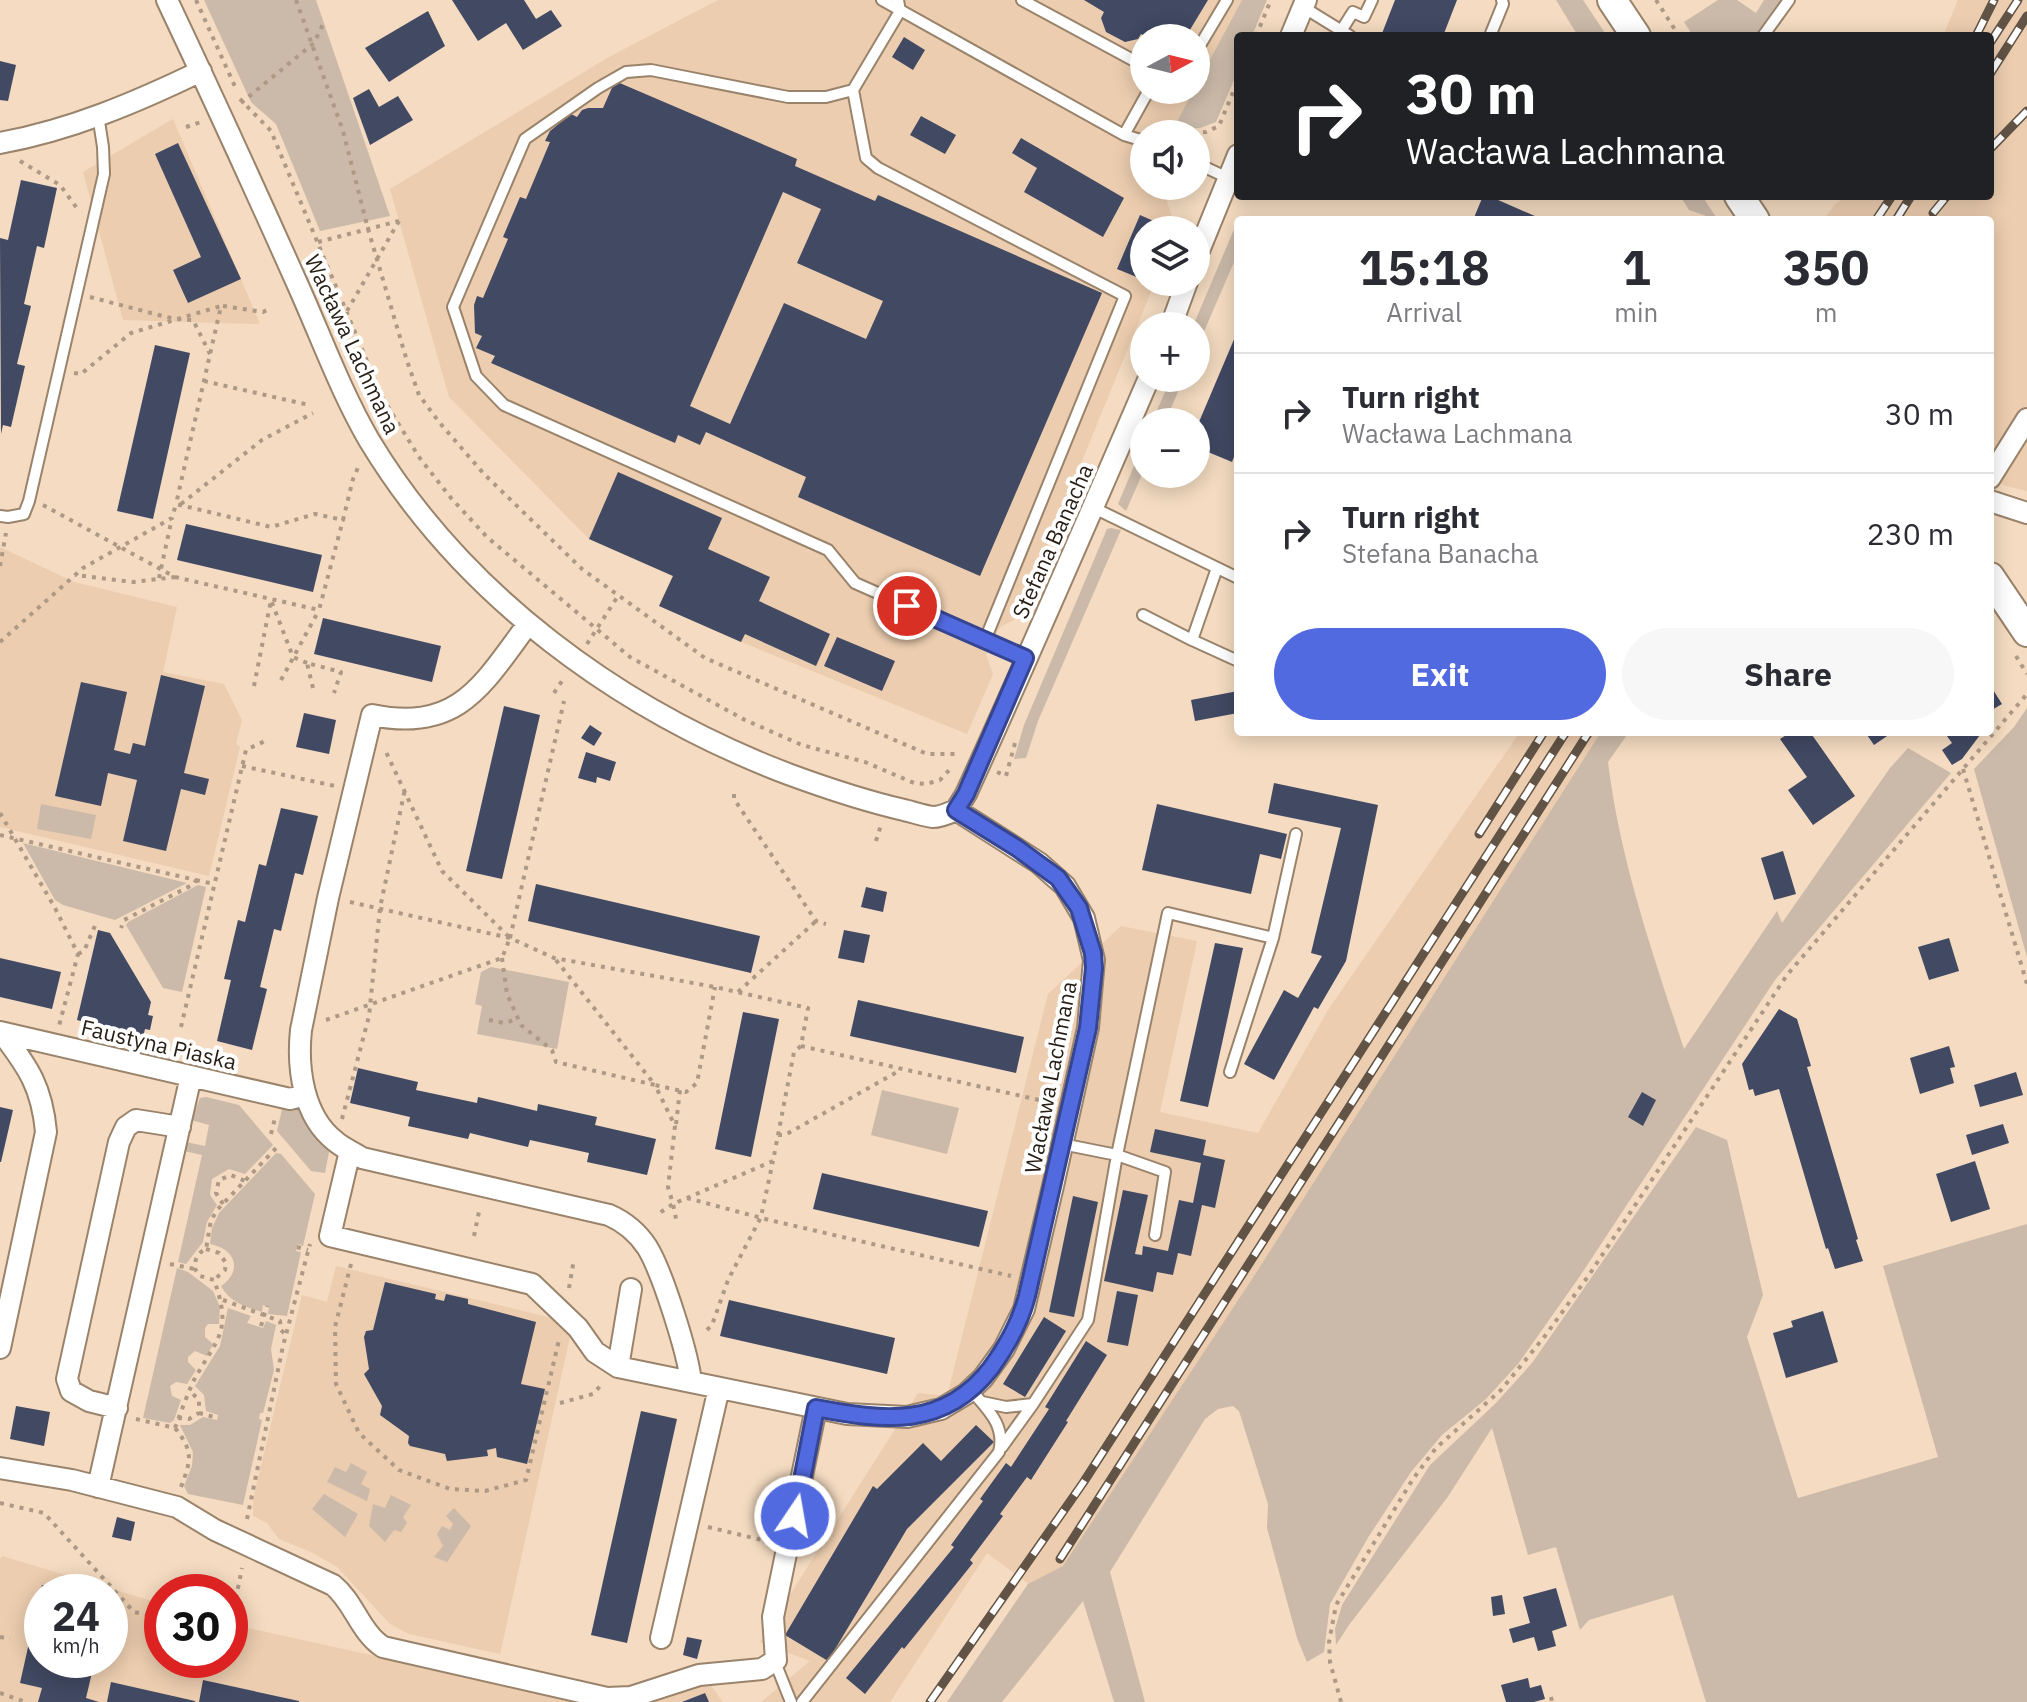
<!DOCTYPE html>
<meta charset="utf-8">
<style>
:root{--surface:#fff;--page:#f7f7f7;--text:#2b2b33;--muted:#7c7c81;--line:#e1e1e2;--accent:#526ae0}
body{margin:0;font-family:"IBM Plex Sans",sans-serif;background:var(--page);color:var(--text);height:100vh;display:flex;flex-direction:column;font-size:30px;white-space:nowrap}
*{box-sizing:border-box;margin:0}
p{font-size:26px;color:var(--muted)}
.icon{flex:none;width:44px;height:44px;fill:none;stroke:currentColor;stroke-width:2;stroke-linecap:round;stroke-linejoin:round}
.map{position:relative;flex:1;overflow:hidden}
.drawer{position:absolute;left:1234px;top:216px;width:760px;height:520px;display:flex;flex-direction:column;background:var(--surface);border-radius:8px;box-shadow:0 4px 20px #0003}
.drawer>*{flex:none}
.banner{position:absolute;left:1234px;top:32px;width:760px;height:168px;border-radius:8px;box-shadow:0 4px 20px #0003;background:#202124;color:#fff;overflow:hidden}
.needle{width:52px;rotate:83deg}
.buttons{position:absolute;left:1130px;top:24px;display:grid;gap:16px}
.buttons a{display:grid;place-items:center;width:80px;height:80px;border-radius:50%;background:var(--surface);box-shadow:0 4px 20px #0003;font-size:40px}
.speed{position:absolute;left:24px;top:1574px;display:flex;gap:16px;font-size:40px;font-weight:700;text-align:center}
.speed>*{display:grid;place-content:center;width:104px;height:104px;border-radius:50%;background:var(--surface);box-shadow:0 4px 20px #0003;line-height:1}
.speed small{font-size:20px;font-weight:400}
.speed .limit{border:12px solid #d22;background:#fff;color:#111}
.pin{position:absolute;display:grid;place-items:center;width:68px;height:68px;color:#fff;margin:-34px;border:4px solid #fff;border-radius:50%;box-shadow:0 2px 8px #0007}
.me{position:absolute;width:88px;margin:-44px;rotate:12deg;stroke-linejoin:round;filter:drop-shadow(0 0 6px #0008)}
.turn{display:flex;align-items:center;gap:28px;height:168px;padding:0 40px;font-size:36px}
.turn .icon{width:104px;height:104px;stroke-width:2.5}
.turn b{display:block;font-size:56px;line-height:68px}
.eta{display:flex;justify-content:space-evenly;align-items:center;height:136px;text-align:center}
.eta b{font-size:48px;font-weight:700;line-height:56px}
.primary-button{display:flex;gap:16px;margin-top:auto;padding:16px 40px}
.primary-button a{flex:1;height:92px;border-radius:48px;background:var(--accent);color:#fff;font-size:32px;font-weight:700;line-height:92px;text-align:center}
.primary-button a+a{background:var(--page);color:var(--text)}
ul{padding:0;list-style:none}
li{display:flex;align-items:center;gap:24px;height:120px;padding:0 40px;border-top:2px solid var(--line)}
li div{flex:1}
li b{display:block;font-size:30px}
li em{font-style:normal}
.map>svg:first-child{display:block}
.built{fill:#eccdaf;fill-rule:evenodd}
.green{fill:#cbbaa9}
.building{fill:#414963;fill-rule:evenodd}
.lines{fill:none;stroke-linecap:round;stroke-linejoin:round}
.lane-casing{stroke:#9a836b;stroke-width:14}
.street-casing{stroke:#9a836b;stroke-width:24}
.secondary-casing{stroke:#9a836b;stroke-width:32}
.path{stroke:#ad9985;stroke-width:4;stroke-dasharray:4 6;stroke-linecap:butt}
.lane{stroke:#fff;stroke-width:10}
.street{stroke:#fff;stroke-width:20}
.secondary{stroke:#fff;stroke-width:28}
.rail-casing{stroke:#615345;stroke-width:9}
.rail{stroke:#fff;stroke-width:6;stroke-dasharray:18;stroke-linecap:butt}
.route-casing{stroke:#354592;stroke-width:20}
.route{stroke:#526ae0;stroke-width:14}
.labels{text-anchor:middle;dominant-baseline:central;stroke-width:8;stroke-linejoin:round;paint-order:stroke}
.street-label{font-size:22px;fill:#261d14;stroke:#fff}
</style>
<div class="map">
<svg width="2027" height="1702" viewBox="0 0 2027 1702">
<rect width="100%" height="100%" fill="#f4dbc1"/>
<path class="built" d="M718,0h524l-46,89v-51h-52v52h52l-26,44h-26v52l19,2 13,42h-32v52h11l-137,336 -18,9 -14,28 7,19 -26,60 -226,-92 -82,-36 13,-30 -83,-37 -140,-142 -59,-208 219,-132z
M1958,0h69v491l-21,-5 -16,-8v-258h-167l13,-17 13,-7h141v-160h-47z
M173,119l87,205 -137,-4 -40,-148z
M0,547l74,35 103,25 -14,65 61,12 18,36 -6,24 4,3 -31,129 -209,-49z
M1520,732h85l-556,867 -62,-46 -97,149h-129l49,-41 -50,-19 158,-249 29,3 101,-402 73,-68 76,15 -37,171 98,21 70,-123z
M336,1266l237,57 -73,331 -91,-20 -19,-10 -53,-57 -26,-15 -32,-13 -12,-16 -14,-7v-17l49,-204 25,7z
M2,1556l160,48v56h68v-36l353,78h-583v-143zM42,1592h68v68h-68z
M709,1683l14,19h-81z"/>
<path class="green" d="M204,0h112l74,216 -70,15 -44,-107 -25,-22z
M1242,0h25l-15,36h-14v35l-22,51 -16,6 -27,1z
M1556,0h27l24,36h-29z
M1718,0h19l19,13 8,-13h20l-23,36h-68l-9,-14z
M1680,196h22l16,24 -29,-10z
M1238,220v33l-42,97v-24h-3z
M1171,378h13l-19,44h-13z
M1144,442v28l-18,41 -8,-7z
M1111,528l10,2 -83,191 -12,37 -12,1 10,-34 83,-196z
M2027,708v249l-53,-188 40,-42z
M1601,732h28l-21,30c12,99 45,192 76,287l93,-138 5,12 108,-155 18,-20 43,25 -176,207 -195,296 -62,88 -32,35 -44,36 -31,37 -42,64 -39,68 -6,48 -17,10 -10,-24 -30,-110 1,-24 -29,-93 -6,-5 -15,3 -13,10 -95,153 35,130h-31l-31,-101 -81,101h-55l81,-118 35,-18 193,-293z
M41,804l55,11 -5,24 -54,-10z
M23,843l164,40 -72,37 -52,-15 -8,-5z
M198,885l8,2 -24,105 -19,-4 -37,-63 2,-3z
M491,967l78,15 -12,67 -80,-15 5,-28 -7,-2 6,-32z
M882,1090l77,18 -12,46 -76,-19z
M206,1097l33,8 34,40 -28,29 -16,-5 -17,10 -2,16 7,10 -10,17 -4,20 -17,22 -8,-2 24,-107 -18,-4 2,-9 19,4 4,-21 -18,-5 9,-22z
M283,1105l20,6 27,36 -5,26 -14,-2 -34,-40z
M1696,1127l31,13 36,155 -16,42 51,161 140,-41 -55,-191 144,-42v478h-321l-33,-107 -84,25 -9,10 -24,-83 -28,8 -36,-127 -45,70 -98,127 -13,20 -1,-16 7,-24 88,-140 65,-61 37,-41z
M276,1153l5,1 34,40 -12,52 -5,-2 -2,7 5,1 -14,64 -19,-2 1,-7 -6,-2 -1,7c-17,-5 -32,-10 -41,-26 22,-15 15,-37 -11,-42l2,-16 7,-15z
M177,1268l11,4 25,19 7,16 -1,17h-11l-3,4v9l8,7 -6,12 -12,-5 -7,6v5l8,8 -9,14 -11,-2 -6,4 2,10 9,4 -7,20 -4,3 -27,-5z
M228,1308l23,8 -4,7 16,5 3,-7 10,4 -5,24 3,21 -11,43h-3l-1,6 3,1 -19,85 -55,-11 -4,-8 8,-20 1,-14 -13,-27h10l13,-8 14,3 1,-5 -12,-4 -2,-16 -9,-9 25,-40z
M351,1463l16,9 -6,12 9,5 -3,12 -40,-19 8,-15 11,5z
M324,1494l34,20 -13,23 -33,-28z
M391,1495l20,10 -8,12 4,6 -6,9 -7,-2 -9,12 -16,-16 4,-22 12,4z
M454,1508l17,18 -24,36 -13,-5 9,-11 -6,-12 5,-8 8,4 3,-6 -7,-8z"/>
<path class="building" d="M452,0h72l12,19 15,-9 11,16 -39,24 -17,-27 -28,18z
M1084,0h124l-23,38h-7l-7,-4 -3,4h-20l-7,-4 -3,5 -13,3 -19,-10 -5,-14 3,-6z
M1395,0h62l-14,36h-62z
M428,11l17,35 -56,36 -24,-34z
M904,37l21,13 -12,20 -21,-13z
M0,61l16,4 -8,36 -8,-1z
M615,81l182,78 -2,7 80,35 3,-6 224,98 -122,283 -182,-79 8,-20 -100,-45 -6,13 -22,-10 -3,8 -184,-80 4,-7 -19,-8 6,-12 -7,-3 -1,-28 3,-9 6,2 25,-59 -5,-2 17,-40 6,2 24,-57 -5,-1 5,-10 21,-17 6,3 5,-7 6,-2h15zM783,192l38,17 -24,54 86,38 -17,38 -82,-36 -54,121 -40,-18z
M369,89l10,18 19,-11 15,24 -43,25 -17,-47z
M921,116l35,19 -11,19 -35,-19z
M1021,138l103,60 -21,39 -79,-45 13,-24 -25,-15z
M178,143l63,136 -53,24 -15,-33 28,-13 -46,-103z
M21,180l36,8 -13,60 -7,-2 -13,58 7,2 -14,58 8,2 -14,61 -8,-2 -2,9 -1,-196 8,2z
M1483,196h6l55,24h-71z
M1140,215l34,15h-30v50l-27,-11z
M1238,330v117l-6,15 -36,-15v-18z
M155,345l35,8 -37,166 -36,-8z
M618,472l104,46 -14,31 62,28 -11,24 71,33 -14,32 -71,-32 -4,8 -82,-36 14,-30 -84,-37z
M186,524l136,31 -9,37 -136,-32z
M323,618l118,28 -9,36 -118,-28z
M837,637l58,24 -13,30 -58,-25z
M161,675l44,11 -21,87 25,6 -4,16 -24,-6 -15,62 -43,-10 14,-61 -29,-7 -7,33 -46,-10 26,-114 46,10 -13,58 16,4 3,-11 12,3z
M1990,685l12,19 -12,7z
M1238,691v22l-43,8 -4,-21z
M504,706l36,9 -38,164 -36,-8z
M304,713l32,7 -7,34 -33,-7z
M590,725l12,8 -8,13 -13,-8z
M1791,732h19l45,64 -42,29 -25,-35 19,-13 -27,-38z
M1865,732h28l-19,13z
M1944,732h34l2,3 -18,24 -10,6 -10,-15 10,-7z
M586,752l30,10 -6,19 -13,-4 -1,6 -18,-5z
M1274,783l104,22 -32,156 -28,48 -4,-2 -40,73 -30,-16 40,-74 14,8 24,-42 -11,-3 30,-125 -73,-15z
M1157,804l130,30 -6,25 -21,-5 -9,40 -109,-24z
M281,808l37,8 -15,59 -8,-2 -14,58 -7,-2 -14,58 7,2 -15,61 -35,-9 14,-61 -7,-1 14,-59 7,2 14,-58 7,2z
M1783,851l13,43 -22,6 -13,-42z
M536,884l224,52 -9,37 -223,-52z
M866,887l21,5 -4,20 -22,-5z
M98,930l12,3 41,69 -3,13 5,1 -3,14 -5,-1 -2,8 -35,-9 -1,5 -20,-4 2,-6 -12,-3z
M844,930l26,5 -6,28 -26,-5z
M1949,938l10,33 -30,9 -11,-33z
M1215,943l28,5 -35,159 -28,-6z
M0,958l61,14 -9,37 -52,-12z
M858,1000l166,37 -8,36 -166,-37z
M1779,1009l18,10 14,47 -4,1 51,172 -2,1 7,21 -28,8 -7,-21 -2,1 -47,-160 -24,7 -2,-7 -4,1 -7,-26z
M743,1012l36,7 -28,138 -36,-8z
M1949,1046l6,21 -5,1 4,15 -34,11 -10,-36z
M358,1068l60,14 -2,8 61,13 1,-6 59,14 1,-7 59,13 -2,8 61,14 -9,36 -60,-13 2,-9 -59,-13 -2,7 -58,-14 -2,6 -60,-13 2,-9 -60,-14z
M2016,1072l7,23 -43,12 -6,-22z
M1642,1092l14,8 -13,26 -15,-9z
M0,1107l13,3 -12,52h-1z
M2003,1124l6,19 -37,12 -6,-20z
M1155,1129l51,11 -3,15 22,5 -10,48 -13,-3 -11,51 -13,-3 -5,22 -16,-3 -4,20 -49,-11 19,-91 25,5 -13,59 7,1 1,-9 25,5 11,-51 14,3 8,-40 -51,-11z
M1975,1161l15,48 -39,13 -15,-48z
M822,1173l166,38 -9,36 -166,-38z
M1073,1196l25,6 -24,115 -25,-5z
M385,1282l51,12 -1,5 9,2 2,-7 22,5v5l68,18 -15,62 24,5 -18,75 -30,-7 -1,-9 -9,2 1,6 -41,5 -2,-7 -35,-8 -2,-3 1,-7 -29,-21 2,-9 -18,-32 5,-5 -5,-32 2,-6 7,-1z
M1117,1291l21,4 -10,51 -21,-4z
M729,1300l166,38 -8,36 -167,-38z
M1823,1311l15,51 -52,16 -13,-45 20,-6 -2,-6z
M1044,1317l22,14 -41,66 -22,-13z
M1086,1341l21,14 -41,66 2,1 -37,58 -4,-3 -27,37 3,2 -33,44 3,3 -69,86 -2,-2 -37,47 -19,-16 108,-131 -3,-2 32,-44 -3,-2 26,-36 5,4 38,-58 -4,-2z
M16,1406l34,6 -6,34 -34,-7z
M641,1411l36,8 -50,224 -36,-8z
M976,1425l18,17 -87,87 -79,132 -43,-26 88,-149 4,3 46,-46 18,18z
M117,1517l18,5 -4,19 -19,-4z
M42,1585l25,6 -25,1v68h53l-9,38 13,4h-61l4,-14 -22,-5z
M1556,1588l11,38 -15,5 4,15 -18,5 -4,-14 -21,6 -4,-14 21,-6 -7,-26z
M1502,1595l3,19 -12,2 -2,-19z
M687,1637l15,3 -5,19 -14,-4z
M1528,1678l2,10 11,-3 4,14 -11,3h-28l-5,-17z
M203,1680l96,21v1h-100z
M111,1682l84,19v1h-88z
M705,1693l4,9h-27z"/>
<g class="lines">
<defs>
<path id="lane" d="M882,0l242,135 20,6
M898,0l2,11 -47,79 13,68 12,10 247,128 -140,344
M1022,0l122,66
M1303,7l47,29
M1341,31l12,-19 11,5 8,-17
M1490,36l13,-32 -1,-4
M1763,36l26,-36
M1196,52l31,-52
M853,90l-27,7h-38l-137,-27 -25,2 -28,16 -73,51 -72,168 23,69 28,29 324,145 27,33 170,75
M1124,135l25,-45
M1196,163l32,15
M1094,508l144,70
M0,516l8,1 16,-3 5,-13 75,-327 -1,-27 -5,-32
M1143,615l49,25 25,-72
M1192,640l46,21
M1230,1072l43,-134
M1155,1235l10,-63 -48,-17 51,-242 105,25 23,-104
M982,1402l24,5 27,-3 -31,43
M1033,1404l55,-84 29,-165 -55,-11
M775,1662l16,40
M802,1702l197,-250c7,-27 -12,-43 -28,-62"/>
<path id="street" d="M167,0c44,93 87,187 129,281 24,53 44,109 73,159 94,156 251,270 419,334 38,14 77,27 116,36 9,2 20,6 29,7 8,0 16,-4 23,-7
M1291,36l15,-36
M0,143c71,-13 137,-41 201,-72
M1196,258l42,-103
M1171,326l16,-44
M1990,478l37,-59
M1990,501l37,12
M528,624c-45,60 -69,109 -156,91l-44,183 -27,132c-4,38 2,86 34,111 8,7 18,11 27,17l247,57c16,7 28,17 38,32 15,24 41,106 44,135
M956,810l10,-16c63,-138 123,-277 183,-416
M0,1032l290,67 15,-4
M350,1151l-20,85 202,48 46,44 17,24 23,15
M631,1289l-13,78 229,47 60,3 34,-8 25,-15 17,-16 21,-29 20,-40 29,-123 35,-158 6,-68 -10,-42 -19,-32 -26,-23 -83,-53
M0,1348l46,-216c-4,-45 -18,-65 -44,-99
M117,1408l-28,-7 -18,-10 -4,-12 52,-237 7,-15 10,-7 44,7
M0,1468l72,12 105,27 38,23 118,55c21,17 27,47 50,62l224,51 24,-1 68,-22 63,-6 14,-9 -3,-43 43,-209
M98,1487l93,-411
M661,1638l58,-250"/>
<path id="secondary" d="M1612,0l24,36
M1739,196l16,24
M1990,577l37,55"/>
</defs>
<use href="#lane" class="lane-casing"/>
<use href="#street" class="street-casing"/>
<use href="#secondary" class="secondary-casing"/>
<path class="path" d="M196,0l41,91
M296,0l47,131 25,98 39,132 12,34 20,27 45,52 98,95 123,89 222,96h32
M1656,0l23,36
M1256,36l15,-36
M240,99l31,32 111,266v18
M241,103l73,-60 10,-21
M186,127l15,-5
M1171,131l11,3
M1183,134l23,-2 13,-6 19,-46
M20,161l40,24 19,26
M1818,220h4
M318,242l81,-21
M90,297l84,22 19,1 17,34
M223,306l40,6 4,-2
M347,311l52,-90
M74,373l7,1 50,-41 90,-27 -45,198
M204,381l105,24
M382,397l37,60 32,41 36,39 143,120 115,63 57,25 63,17 49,21 12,1 14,-4 12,-13
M181,504l81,-64 51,-27
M43,505l132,72 -42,5 -58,-7
M0,566l6,-33
M175,577l144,33 24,-90
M159,578l13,-60
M0,642l83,-74 89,-50 4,-14 95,23 44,-13 28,6 10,-41 7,-16
M587,644l31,-48
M2016,656l11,18
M281,680l38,-70
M254,686l17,-86 22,57 14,6
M313,688l-6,-25 34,9 -7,21
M554,693l10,-15
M242,766l93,20
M1963,769l64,215
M997,772l9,4 9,-33
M734,794v5l82,122 10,3
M0,813l55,95 23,46 -19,72
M0,835l196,45 -2,4 -70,36 -3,8
M876,841l5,-16
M196,880l18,4
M350,902l160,36 44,20 161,29 93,21 -7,38 -7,6 -21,109 -100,43 4,20
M510,938l54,-237
M78,954l6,-3 13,-30
M502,958l5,36 14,31 31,25 4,12 99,23 20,41 -7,61 5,17 -15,10
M556,960l99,125 31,7 11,-9 18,-96
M738,992l78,-71
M326,1020l176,-62 8,-20 -68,-67 -56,-119
M489,1020l15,3 14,-4
M181,1027l65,-277 23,-11
M801,1046l247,56
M342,1119l27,-103 11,-108 25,-119
M676,1124l4,-34
M271,1134l4,-16
M778,1135h7l112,-63 2,-4
M687,1198l82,22 242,56
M223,1204l-7,-11 3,-13 12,-5 14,6
M474,1236l6,-29
M297,1247l11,3
M206,1249l13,4 7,10 -1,7 -11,10
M170,1264l25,5
M351,1264l-16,63 1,57 23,49 40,37 51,19 35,2 41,-11 33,-140
M569,1288l5,-29
M223,1300l57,21 1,9 5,5
M261,1326l6,-20
M707,1330l5,-5 16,-45 33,-63 12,-56
M560,1403l33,-9 10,-11
M199,1413l19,5
M178,1418l11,1 10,-6v-13l-9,-9
M136,1419l39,9c6,-16 12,-33 19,-48 23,-42 39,-48 20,-100l-14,-4 -5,-7c0,-10 1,-15 11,-20l5,-29 7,-11 62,-65
M175,1428c19,24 16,32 6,59
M0,1503l44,10 90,99 28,6
M247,1519l36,-173 27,-102
M708,1527l58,14
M230,1628l12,-60
M0,1637l10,2
M0,1693l26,9
M1551,1697l1,5
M1341,1702l-11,-40 -1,-20 7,-37 77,-126 23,-31 65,-58 44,-54 44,-61 198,-300 240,-281"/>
<use href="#lane" class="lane"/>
<use href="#street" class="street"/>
<use href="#secondary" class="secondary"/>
<defs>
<path id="rail" d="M1976,36l18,-36
M1990,43l28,-43
M1990,74l37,-58
M1990,149l37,-38
M1933,213l14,-17
M1876,220l16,-24
M1896,220l15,-24
M1479,834l65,-102
M1060,1559l529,-827
M930,1702l153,-219 483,-751"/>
</defs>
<use href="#rail" class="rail-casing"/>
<use href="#rail" class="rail"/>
</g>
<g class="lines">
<defs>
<path id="route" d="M795,1516l21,-108c68,13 128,21 175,-40 16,-22 29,-45 36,-72l61,-268 6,-60 -1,-15 -14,-45 -21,-30 -41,-30 -61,-38 10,-16 59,-136 -118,-52"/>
</defs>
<use href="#route" class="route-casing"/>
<use href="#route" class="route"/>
</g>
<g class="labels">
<g class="street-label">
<text transform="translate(353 344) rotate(65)">Wacława Lachmana</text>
<text transform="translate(1052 541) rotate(-66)">Stefana Banacha</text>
<text transform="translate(159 1044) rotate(13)">Faustyna Piaska</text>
<text transform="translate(1050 1077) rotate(-79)">Wacława Lachmana</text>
</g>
</g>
</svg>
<div class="buttons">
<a><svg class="needle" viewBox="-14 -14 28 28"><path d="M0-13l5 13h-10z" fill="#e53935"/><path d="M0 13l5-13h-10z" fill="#7c7c81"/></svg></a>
<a><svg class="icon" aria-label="sound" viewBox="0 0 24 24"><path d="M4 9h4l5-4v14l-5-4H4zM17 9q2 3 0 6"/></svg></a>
<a><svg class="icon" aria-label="layers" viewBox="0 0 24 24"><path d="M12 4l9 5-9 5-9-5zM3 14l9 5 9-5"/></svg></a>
<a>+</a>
<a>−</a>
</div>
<div class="speed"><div>24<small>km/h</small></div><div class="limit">30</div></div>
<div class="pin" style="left:907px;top:606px;background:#d93025"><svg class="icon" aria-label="arrive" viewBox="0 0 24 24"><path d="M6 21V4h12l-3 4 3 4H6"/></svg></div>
<svg class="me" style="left:795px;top:1516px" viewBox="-20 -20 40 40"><circle r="17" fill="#526ae0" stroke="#fff" stroke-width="3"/><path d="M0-11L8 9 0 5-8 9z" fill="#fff"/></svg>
<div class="banner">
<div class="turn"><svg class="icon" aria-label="right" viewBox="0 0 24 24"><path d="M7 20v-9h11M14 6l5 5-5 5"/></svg><div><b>30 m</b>Wacława Lachmana</div></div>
</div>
<section class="drawer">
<div class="eta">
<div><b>15:18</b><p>Arrival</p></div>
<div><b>1</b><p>min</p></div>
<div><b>350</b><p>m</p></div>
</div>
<ul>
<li><svg class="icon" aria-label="right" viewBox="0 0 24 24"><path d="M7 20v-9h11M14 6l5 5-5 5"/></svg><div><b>Turn right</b><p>Wacława Lachmana</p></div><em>30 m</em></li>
<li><svg class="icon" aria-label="right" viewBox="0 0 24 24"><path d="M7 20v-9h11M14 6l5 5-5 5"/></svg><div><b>Turn right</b><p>Stefana Banacha</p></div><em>230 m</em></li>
</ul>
<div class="primary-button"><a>Exit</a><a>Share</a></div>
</section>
</div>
